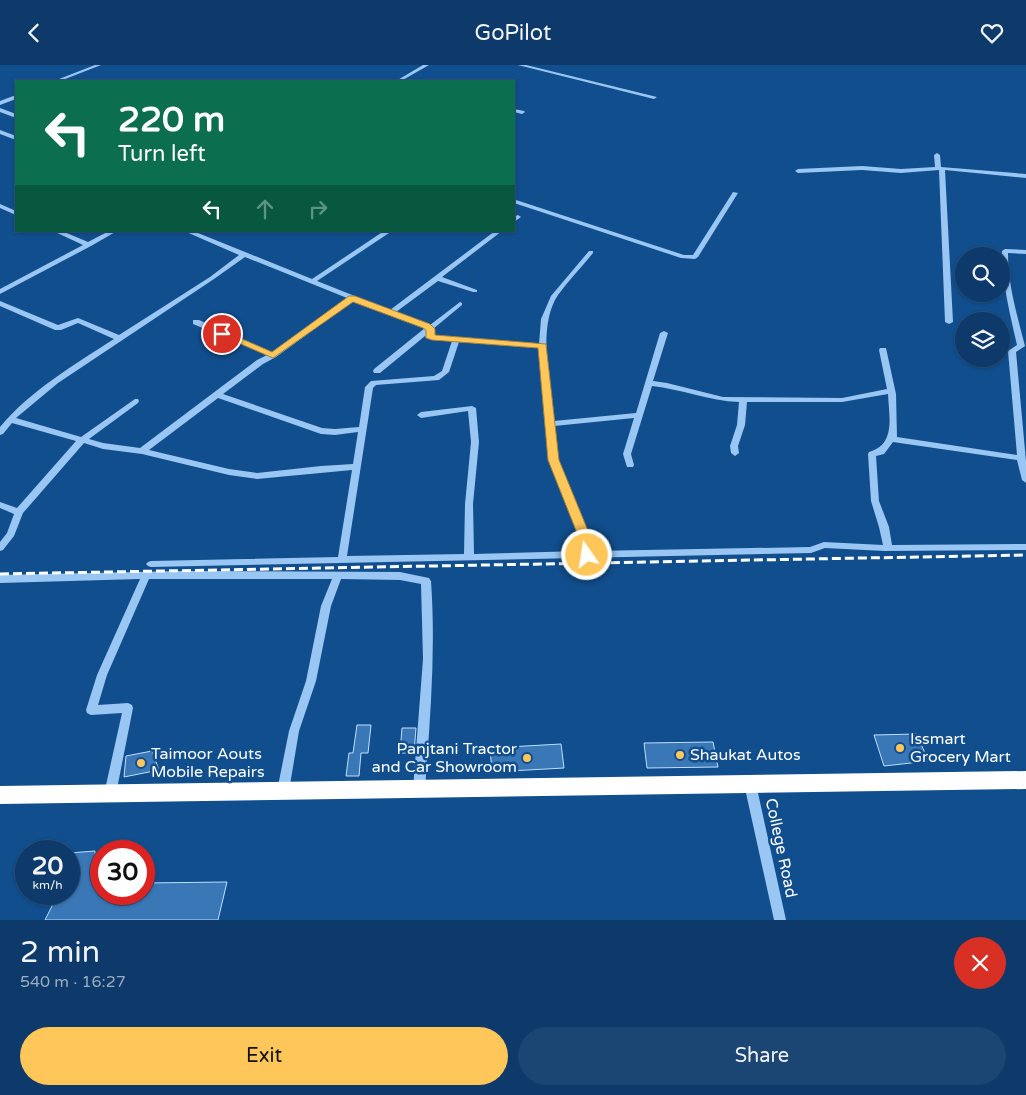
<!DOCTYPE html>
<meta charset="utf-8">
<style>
:root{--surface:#0d3a6a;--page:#1b4572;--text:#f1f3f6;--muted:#9aadc1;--line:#2d547e;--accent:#ffc65a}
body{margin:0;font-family:"Varela Round",sans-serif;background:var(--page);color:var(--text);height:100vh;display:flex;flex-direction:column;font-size:19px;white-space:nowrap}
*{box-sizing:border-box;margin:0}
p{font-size:16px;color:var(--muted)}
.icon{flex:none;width:28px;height:28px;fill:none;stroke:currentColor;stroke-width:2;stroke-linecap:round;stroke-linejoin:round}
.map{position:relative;height:855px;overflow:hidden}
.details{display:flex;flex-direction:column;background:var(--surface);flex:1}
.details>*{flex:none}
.guide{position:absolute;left:15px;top:15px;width:500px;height:152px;border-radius:0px;box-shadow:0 1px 4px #0004,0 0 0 1px var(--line);background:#0b6e4f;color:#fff;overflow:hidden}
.fabs{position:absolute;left:955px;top:182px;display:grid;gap:10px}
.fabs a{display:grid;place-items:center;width:55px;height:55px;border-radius:50%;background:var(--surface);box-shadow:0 1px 4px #0004,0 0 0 1px var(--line);font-size:25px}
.speed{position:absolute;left:15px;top:775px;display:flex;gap:10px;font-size:25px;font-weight:700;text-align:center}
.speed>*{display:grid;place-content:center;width:65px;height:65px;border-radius:50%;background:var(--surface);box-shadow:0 1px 4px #0004,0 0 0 1px var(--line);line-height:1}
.speed small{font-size:12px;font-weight:400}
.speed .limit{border:8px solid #d22;background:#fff;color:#111}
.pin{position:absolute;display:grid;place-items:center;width:42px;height:42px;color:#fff;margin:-21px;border:2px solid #fff;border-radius:50%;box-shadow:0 1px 5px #0007}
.me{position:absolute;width:55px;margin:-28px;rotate:347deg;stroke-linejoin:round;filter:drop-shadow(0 0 4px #0008)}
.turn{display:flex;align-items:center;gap:18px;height:105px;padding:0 20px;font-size:22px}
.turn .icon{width:65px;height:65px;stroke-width:2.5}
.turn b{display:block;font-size:35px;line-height:42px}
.lanes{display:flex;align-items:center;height:48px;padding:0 20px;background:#0003;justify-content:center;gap:25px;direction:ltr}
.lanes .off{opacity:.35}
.round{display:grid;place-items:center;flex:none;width:52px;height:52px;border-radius:26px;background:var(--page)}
.head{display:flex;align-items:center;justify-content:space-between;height:85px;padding:0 20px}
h1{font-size:30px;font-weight:600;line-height:38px}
.primary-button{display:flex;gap:10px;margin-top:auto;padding:10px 20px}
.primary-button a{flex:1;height:58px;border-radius:30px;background:var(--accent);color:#111;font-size:20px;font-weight:600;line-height:58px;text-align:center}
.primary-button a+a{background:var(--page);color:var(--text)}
header{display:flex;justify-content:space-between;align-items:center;height:65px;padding:0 20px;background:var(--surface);font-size:22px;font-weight:600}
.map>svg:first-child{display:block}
.building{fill:#3977b6;stroke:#c0dffd}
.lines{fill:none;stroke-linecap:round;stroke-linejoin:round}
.minor{fill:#99c6f2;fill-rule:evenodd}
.highway{fill:#fff;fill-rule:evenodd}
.rail{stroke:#fff;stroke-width:3;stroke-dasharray:9 4;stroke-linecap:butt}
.route{fill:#ffc65a;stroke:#a6813a}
.poi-dot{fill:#ffc65a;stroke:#114e8d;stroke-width:2}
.labels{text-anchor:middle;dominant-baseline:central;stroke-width:5;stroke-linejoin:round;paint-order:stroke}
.near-poi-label{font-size:16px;fill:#fff;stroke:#114e8d;text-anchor:start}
.near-street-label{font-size:16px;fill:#fff;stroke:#114e8d}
</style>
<header><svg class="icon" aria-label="back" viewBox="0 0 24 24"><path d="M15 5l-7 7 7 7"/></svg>GoPilot<svg class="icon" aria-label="heart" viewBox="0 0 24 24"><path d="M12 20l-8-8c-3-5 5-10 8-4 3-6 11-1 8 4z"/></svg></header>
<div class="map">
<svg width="1026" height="855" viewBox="0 0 1026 855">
<rect width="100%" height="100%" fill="#114e8d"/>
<path class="building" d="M357,660h14l-3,28h-7l-2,23h-13l3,-23h4z
M402,663h14l-2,25h-14z
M916,669l13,27 -45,5 -10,-31z
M713,677l5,25 -71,1 -3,-25z
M561,679l3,24 -72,4 -2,-24z
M152,686l7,19 -35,7 2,-21z
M95,786v3l6,-1v41h43v-11l83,-1 -9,38h-173l13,-26h11v-41z"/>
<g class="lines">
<path class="minor" d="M95,0h6l-41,16h-6z
M423,0h6l-28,16h-5z
M518,0h8l131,32 -3,2z
M16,30v4l-16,6v-4z
M0,43l16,6v4l-16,-6z
M514,44l10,2 1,1 -3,2 -8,-2z
M0,65l16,6v4l-16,-6z
M937,88l3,2 1,12 85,7v4l-81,-8 8,152 -4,2 -4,-2 -6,-152 -38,3 -39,-3 -64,3 -3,-2 3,-2 64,-3 39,3 34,-2 -1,-12z
M733,127l5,1 -40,64 -3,2 -14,-1 -167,-55v-4l2,1 168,55h9z
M0,139l16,7v4l-16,-7z
M518,150l3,2 -7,5v-5z
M53,166h9l26,11 21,-11h8l-26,15 -91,48v-5l83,-44z
M184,166h9l119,48 72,-48h8l-75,50 73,29 105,-79h7l-60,46 35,13v2h-4l-35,-11 -42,31 34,13 30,-23 2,1v2l-29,24v6l106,9 2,-25 10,-23 38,-45h4v2c-11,14 -24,27 -35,42 -21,31 -8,90 -4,126l82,-8 24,-80 4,-2 4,2 -15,48 14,2 56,14 119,1 45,-9 -8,-39 1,-2h6l10,46 1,43 120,18 -9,-104 9,-6c-7,-31 -15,-62 -15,-94l3,-2 21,1v4l-18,-1c0,32 9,62 17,93l-9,6 10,109v22l-4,-3 -5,-20 -124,-18 -9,12 -8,2 3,45 10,26 3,18 134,-1v6l-141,1 -60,-3 -14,5 -660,14 -3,-1 -2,-2 2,-2 3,-1 187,-4 14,-87 -95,9 -28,-4 -87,-21 -39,-5 -19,-6 -61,70 -9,23 -11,14 -3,1v-9l7,-9 7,-19 -14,-6v-6l17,6 59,-67 -64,-18 -9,11 -3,1v-8c31,-37 74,-62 114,-88l-36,-16 -17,7h-6l-55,-24v-5l58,24 20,-7 41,17 91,-58 29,-22zM245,192l102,41 -75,54 -73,-32h-6v4l74,31 -10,5 -117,88 -37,-5 -14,-4 49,-36 1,-2 -1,-2h-3l-54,38 -65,-19 42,-35 156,-104zM353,236l72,27 -51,41 -1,2 1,2h6l45,-37 1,2 9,2 17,1 -10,30 -8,5 -63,5 -6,6 -6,40 -24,2 -13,-1 -99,-34 40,-30 13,-7zM459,277l79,6 8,74 -1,2 5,36 30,78 2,13 -108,3 -1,-50 6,-62 -3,-34 -4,-2 -51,6 -4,3 4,3 47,-7 3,31 -6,62 -1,50 -117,2 26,-168 3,-3 63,-5 10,-8zM652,321c29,3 57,15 87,16l-2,23 -7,21 1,7 4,3 4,-3 -1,-7 7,-21 2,-23h95l46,-8c1,23 8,51 -19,58l-1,2 3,47 8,26 4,18 -59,-3 -14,5 -219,4 -1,-13 -32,-78 -4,-34 80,-8 -11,36 4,13h6l1,-2 -3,-11zM218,333l103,36 14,1 23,-3 -5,32 -32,2 -64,7 -28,-4 -80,-19z
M183,506l217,1 29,6 2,3c5,70 -1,139 -6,208l-2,4 -4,1 -4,-1 -2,-4 10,-130 -2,-75 -21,-4 -59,-1 -10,27 -15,75 -17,50 -10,60 -2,4 -4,1 -4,-1 -2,-4 12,-60 17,-50 15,-75 11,-27h-183l-42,96 -9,30 30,-2 4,2 1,3 -17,86 -2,4 -4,1 -4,-1 -2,-4 18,-81 -31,2 -4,-2 -1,-3 11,-35 43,-96 -140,4v-8z
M750,714l4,1 2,4 30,136h-12l-30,-136 2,-4z"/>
<path class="highway" d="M1026,706v18l-1026,15v-18z"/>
<path class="rail" d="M0,509l1026,-19"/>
</g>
<path class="route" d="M349,231h6l75,28 5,5v6l111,9 13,116 32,78 2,17 -2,3 -4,1 -6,-4 -2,-17 -31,-78 -10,-112 -106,-8 -6,-2v-8l-3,-2 -70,-26 -80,56 -55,-24 8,-2 46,20z"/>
<g class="poi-dot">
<circle cx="900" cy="683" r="5"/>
<circle cx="680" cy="690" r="5"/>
<circle cx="527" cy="693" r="5"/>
<circle cx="141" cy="698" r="5"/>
</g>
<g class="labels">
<g class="near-poi-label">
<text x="910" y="674">Issmart<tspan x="910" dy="18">Grocery Mart</tspan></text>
<text x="517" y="684" text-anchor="end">Panjtani Tractor<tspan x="517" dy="18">and Car Showroom</tspan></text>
<text x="151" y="689">Taimoor Aouts<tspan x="151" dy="18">Mobile Repairs</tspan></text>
<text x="690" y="690">Shaukat Autos</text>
</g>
<g class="near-street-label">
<text transform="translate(781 783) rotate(78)">College Road</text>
</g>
</g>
</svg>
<div class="fabs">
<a><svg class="icon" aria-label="search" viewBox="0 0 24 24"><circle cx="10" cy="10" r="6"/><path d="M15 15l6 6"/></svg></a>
<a><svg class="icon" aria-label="layers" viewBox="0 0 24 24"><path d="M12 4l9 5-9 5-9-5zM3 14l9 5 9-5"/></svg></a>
</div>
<div class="speed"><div>20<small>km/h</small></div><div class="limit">30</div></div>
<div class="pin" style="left:222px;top:269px;background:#d93025"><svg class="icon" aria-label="arrive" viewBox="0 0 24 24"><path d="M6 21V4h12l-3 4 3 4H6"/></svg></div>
<svg class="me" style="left:587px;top:490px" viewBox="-20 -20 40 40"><circle r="17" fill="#ffc65a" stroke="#fff" stroke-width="3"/><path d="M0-11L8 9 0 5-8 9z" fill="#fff"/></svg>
<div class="guide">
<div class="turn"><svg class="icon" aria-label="left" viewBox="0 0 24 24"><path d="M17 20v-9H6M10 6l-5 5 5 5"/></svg><div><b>220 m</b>Turn left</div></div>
<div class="lanes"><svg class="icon" aria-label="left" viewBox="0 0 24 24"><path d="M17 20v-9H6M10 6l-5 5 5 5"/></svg><svg class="icon off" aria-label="ahead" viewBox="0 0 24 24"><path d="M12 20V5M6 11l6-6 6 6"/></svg><svg class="icon off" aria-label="right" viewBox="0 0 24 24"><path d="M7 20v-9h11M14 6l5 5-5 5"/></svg></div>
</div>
</div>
<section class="details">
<div class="head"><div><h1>2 min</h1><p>540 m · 16:27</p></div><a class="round" style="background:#d93025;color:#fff"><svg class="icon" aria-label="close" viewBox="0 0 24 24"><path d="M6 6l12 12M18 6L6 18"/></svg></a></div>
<div class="primary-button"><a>Exit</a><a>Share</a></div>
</section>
